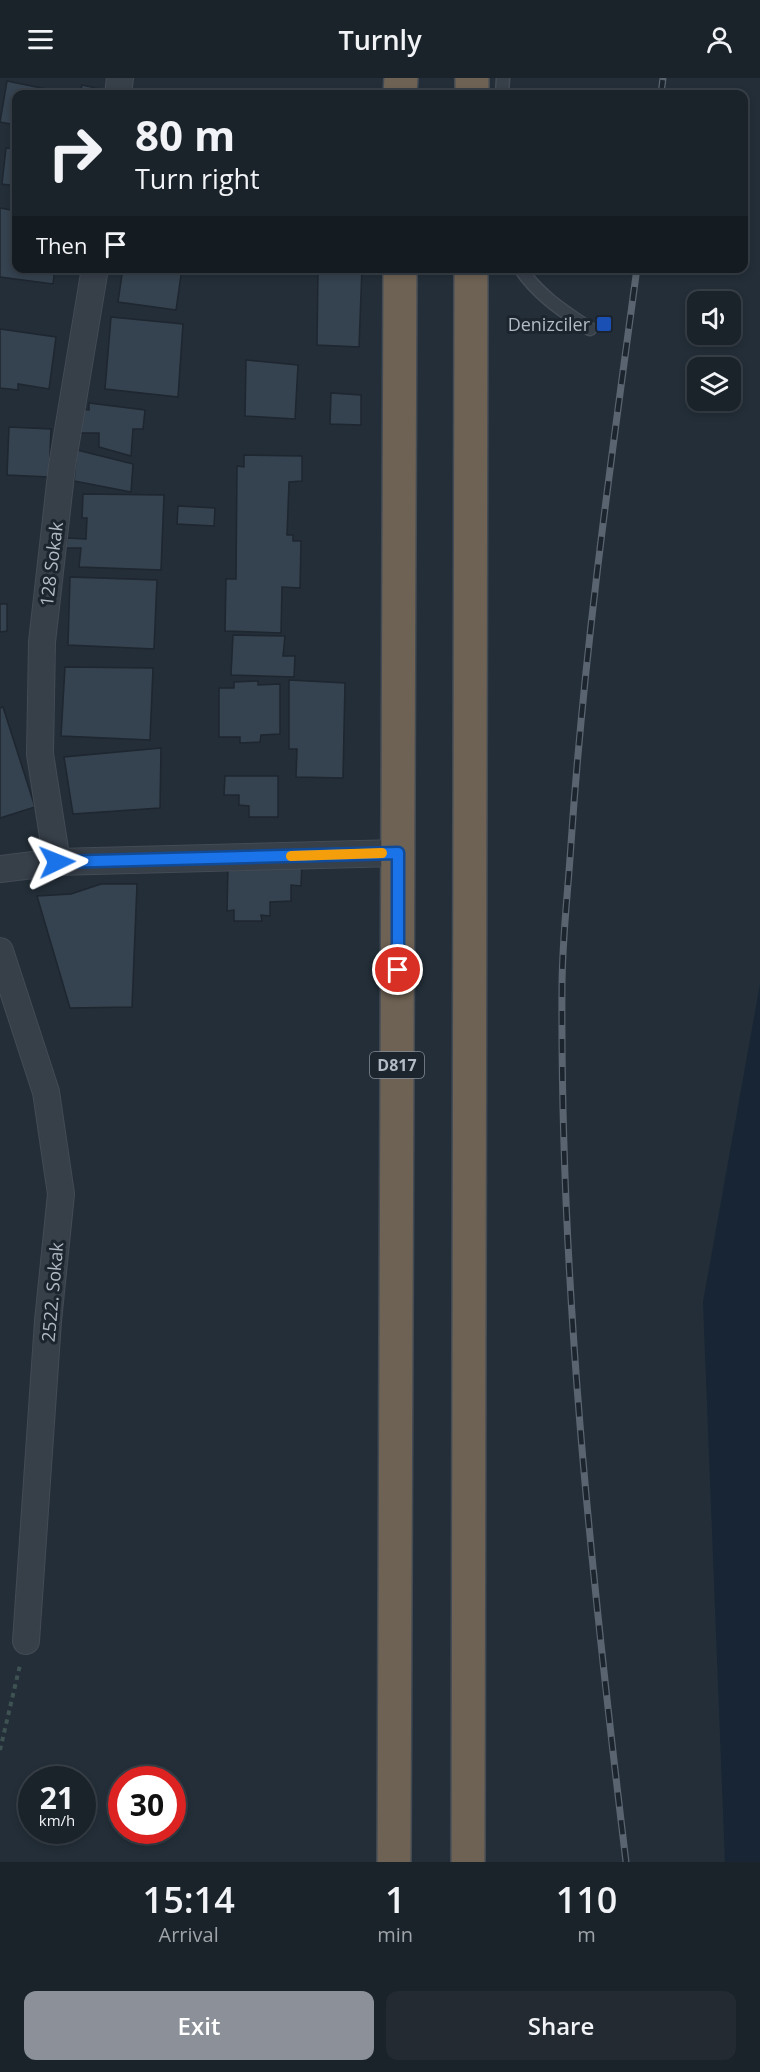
<!DOCTYPE html>
<style>
:root{--surface:#1a222a;--page:#232a32;--text:#f1f3f6;--muted:#9fa4a8;--line:#383f47;--accent:#8c9099}
body{margin:0;font-family:"Open Sans",sans-serif;background:var(--page);color:var(--text);height:100vh;display:flex;flex-direction:column;font-size:22px;white-space:nowrap}
*{box-sizing:border-box;margin:0}
p{font-size:20px;color:var(--muted)}
.icon{flex:none;width:33px;height:33px;fill:none;stroke:currentColor;stroke-width:2;stroke-linecap:round;stroke-linejoin:round}
.map{position:relative;height:1784px;overflow:hidden}
.details{display:flex;flex-direction:column;background:var(--surface);flex:1}
.details>*{flex:none}
.hud{position:absolute;left:12px;top:12px;width:736px;height:183px;border-radius:12px;box-shadow:0 3px 9px #0003,0 0 0 2px var(--line);background:#1a222a;color:var(--text);overflow:hidden}
.fabs{position:absolute;left:687px;top:213px;display:grid;gap:12px}
.fabs a{display:grid;place-items:center;width:54px;height:54px;border-radius:12px;background:var(--surface);box-shadow:0 3px 9px #0003,0 0 0 2px var(--line);font-size:30px}
.speed{position:absolute;left:18px;top:1688px;display:flex;gap:12px;font-size:30px;font-weight:700;text-align:center}
.speed>*{display:grid;place-content:center;width:78px;height:78px;border-radius:50%;background:var(--surface);box-shadow:0 3px 9px #0003,0 0 0 2px var(--line);line-height:1}
.speed small{font-size:15px;font-weight:400}
.speed .limit{border:9px solid #d22;background:#fff;color:#111}
.pin{position:absolute;display:grid;place-items:center;width:51px;height:51px;color:#fff;margin:-26px;border:3px solid #fff;border-radius:50%;box-shadow:0 2px 6px #0007}
.me{position:absolute;width:66px;margin:-33px;rotate:88deg;stroke-linejoin:round;filter:drop-shadow(0 0 4px #0008)}
.turn{display:flex;align-items:center;gap:21px;height:126px;padding:0 24px;font-size:27px}
.turn .icon{width:78px;height:78px;stroke-width:2.5}
.turn b{display:block;font-size:42px;line-height:51px}
.then{display:flex;align-items:center;height:57px;padding:0 24px;background:#0003;gap:12px;font-size:22px}
.eta{display:flex;justify-content:space-evenly;align-items:center;height:102px;text-align:center}
.eta b{font-size:36px;font-weight:600;line-height:42px}
.primary-button{display:flex;gap:12px;margin-top:auto;padding:12px 24px}
.primary-button a{flex:1;height:69px;border-radius:12px;background:var(--accent);color:#fff;font-size:24px;font-weight:600;line-height:69px;text-align:center}
.primary-button a+a{background:var(--page);color:var(--text)}
header{display:flex;justify-content:space-between;align-items:center;height:78px;padding:0 24px;background:var(--surface);font-size:27px;font-weight:600}
.map>svg:first-child{display:block}
.water{fill:#172535}
.building{fill:#35424f;stroke:#1e2630;stroke-width:1.5}
.lines{fill:none;stroke-linecap:round;stroke-linejoin:round}
.lane-casing{stroke:#434b55;stroke-width:15}
.street-casing{stroke:#434b55;stroke-width:28}
.highway-casing{stroke:#424a54;stroke-width:36}
.path{stroke:#3e5252;stroke-width:4;stroke-dasharray:4.5 4.5;stroke-linecap:butt}
.lane{stroke:#373f49;stroke-width:12}
.street{stroke:#373f49;stroke-width:26}
.highway{stroke:#6e6254;stroke-width:33}
.rail-casing{stroke:#596470;stroke-width:7}
.rail{stroke:#1c242e;stroke-width:4.5;stroke-dasharray:14;stroke-linecap:butt}
.route-casing{stroke:#114b97;stroke-width:15}
.route{stroke:#1a73e8;stroke-width:10}
.slow{stroke:#f59e0b;stroke-width:10}
.transit-dot{fill:#1a4fb4;stroke:#1c242e;stroke-width:2}
.labels{text-anchor:middle;dominant-baseline:central;stroke-width:6;stroke-linejoin:round;paint-order:stroke}
.shield{fill:#1c242e;stroke:#858d98;stroke-width:1.5}
.shield-label{font-size:16px;font-weight:bold;fill:#b2bac5}
.poi-label{font-size:18px;fill:#b2bac5;stroke:#1c242e;text-anchor:end}
.street-label{font-size:18px;fill:#b2bac5;stroke:#1c242e}
</style>
<header><svg class="icon" aria-label="menu" viewBox="0 0 24 24"><path d="M4 6h16M4 12h16M4 18h16"/></svg>Turnly<svg class="icon" aria-label="person" viewBox="0 0 24 24"><circle cx="12" cy="8" r="4"/><path d="M4 21q1-7 8-7t8 7"/></svg></header>
<div class="map">
<svg width="760" height="1784" viewBox="0 0 760 1784">
<rect width="100%" height="100%" fill="#232e38"/>
<path class="water" d="M760,906v878h-35l-22,-560z"/>
<path class="building" d="M7,3l63,13h-54v31l-16,-3z
M82,7l23,5v4h-25z
M6,70l10,1v37l-14,-2z
M0,130l16,3v57h39l-2,16 -53,-7z
M123,190h59l-6,42 -58,-8z
M318,190h44l-3,79 -42,-2z
M111,239l72,7 -5,73 -73,-8z
M0,251l56,8 -7,52 -31,-5v6l-18,-2z
M246,282l52,5 -3,54 -50,-3z
M331,315l30,2v30l-31,-1z
M89,325l56,7 -2,19h-10l-2,27 -32,-9v-14h-18v-24l8,1z
M9,349l42,2 -2,48 -42,-2z
M77,372l56,14 -2,28 -57,-11z
M244,377l58,1v25l-13,1 -2,53h6v6h8l-1,47 -18,-1 -1,46 -56,-2 1,-52h10l1,-113 7,1z
M83,416l81,1 -3,75 -82,-3 2,-19h-15l1,-10 19,1 1,-21h-5z
M178,428l37,2 -1,18 -37,-2z
M70,499l87,3 -3,69 -86,-4z
M0,526h7v27l-7,1z
M233,557l52,1 -2,20h12l-1,21 -63,-2z
M65,589l88,1 -3,72 -89,-4z
M289,602l56,3 -2,95 -47,-1 1,-28h-8z
M258,603v4l22,-1v50l-19,1 -1,7 -20,1v-6h-21v-49h15v-6z
M3,629l32,100 -35,11v-110z
M161,670l-1,60 -87,6 -9,-57z
M225,698h53v41h-29v-11l-10,-1v-10h-15z
M302,783l-1,25 -10,-1v16l-21,1v14l-9,-1 1,6h-28v-11l-7,1 1,-45z
M101,806h36l-5,123 -62,1 -33,-112 34,-2z"/>
<g class="lines">
<defs>
<path id="lane" d="M502,16l1,-16
M520,190c18,27 43,43 70,61"/>
<path id="street" d="M118,16l2,-16
M57,784l-17,-108 2,-112 20,-176 33,-198
M0,791l57,-7 341,-9
M0,873l46,141 15,102 -13,127 -22,320"/>
<path id="highway" d="M400,16l1,-16
M472,16v-16
M394,1784l6,-1594
M468,1784l3,-1594"/>
</defs>
<use href="#lane" class="lane-casing"/>
<use href="#street" class="street-casing"/>
<use href="#highway" class="highway-casing"/>
<path class="path" d="M0,1672l20,-85"/>
<use href="#lane" class="lane"/>
<use href="#street" class="street"/>
<use href="#highway" class="highway"/>
<defs>
<path id="rail" d="M661,16l2,-16
M626,1784c-35,-290 -66,-581 -64,-874 0,-48 6,-96 9,-144 13,-193 40,-384 66,-576"/>
</defs>
<use href="#rail" class="rail-casing"/>
<use href="#rail" class="rail"/>
</g>
<g class="lines">
<defs>
<path id="route" d="M57,784l341,-9v117"/>
</defs>
<use href="#route" class="route-casing"/>
<use href="#route" class="route"/>
<path class="slow" d="M291,778l91,-3"/>
</g>
<rect class="transit-dot" x="596" y="238" width="16" height="16" rx="3"/>
<g class="labels">
<rect class="shield" x="370" y="974" width="54" height="26" rx="4.5"/>
<g class="shield-label">
<text x="397" y="987">D817</text>
</g>
<g class="poi-label">
<text x="590" y="246">Denizciler</text>
</g>
<g class="street-label">
<text transform="translate(51 486) rotate(-83)">128 Sokak</text>
<text transform="translate(52 1214) rotate(-85)">2522. Sokak</text>
</g>
</g>
</svg>
<div class="fabs">
<a><svg class="icon" aria-label="sound" viewBox="0 0 24 24"><path d="M4 9h4l5-4v14l-5-4H4zM17 9q2 3 0 6"/></svg></a>
<a><svg class="icon" aria-label="layers" viewBox="0 0 24 24"><path d="M12 4l9 5-9 5-9-5zM3 14l9 5 9-5"/></svg></a>
</div>
<div class="speed"><div>21<small>km/h</small></div><div class="limit">30</div></div>
<div class="pin" style="left:398px;top:892px;background:#d93025"><svg class="icon" aria-label="arrive" viewBox="0 0 24 24"><path d="M6 21V4h12l-3 4 3 4H6"/></svg></div>
<svg class="me" style="left:57px;top:784px" viewBox="-20 -20 40 40"><path d="M0-17L14 15 0 8-14 15z" fill="#1a73e8" stroke="#fff" stroke-width="4"/></svg>
<div class="hud">
<div class="turn"><svg class="icon" aria-label="right" viewBox="0 0 24 24"><path d="M7 20v-9h11M14 6l5 5-5 5"/></svg><div><b>80 m</b>Turn right</div></div>
<div class="then">Then<svg class="icon" aria-label="arrive" viewBox="0 0 24 24"><path d="M6 21V4h12l-3 4 3 4H6"/></svg></div>
</div>
</div>
<section class="details">
<div class="eta">
<div><b>15:14</b><p>Arrival</p></div>
<div><b>1</b><p>min</p></div>
<div><b>110</b><p>m</p></div>
</div>
<div class="primary-button"><a>Exit</a><a>Share</a></div>
</section>
